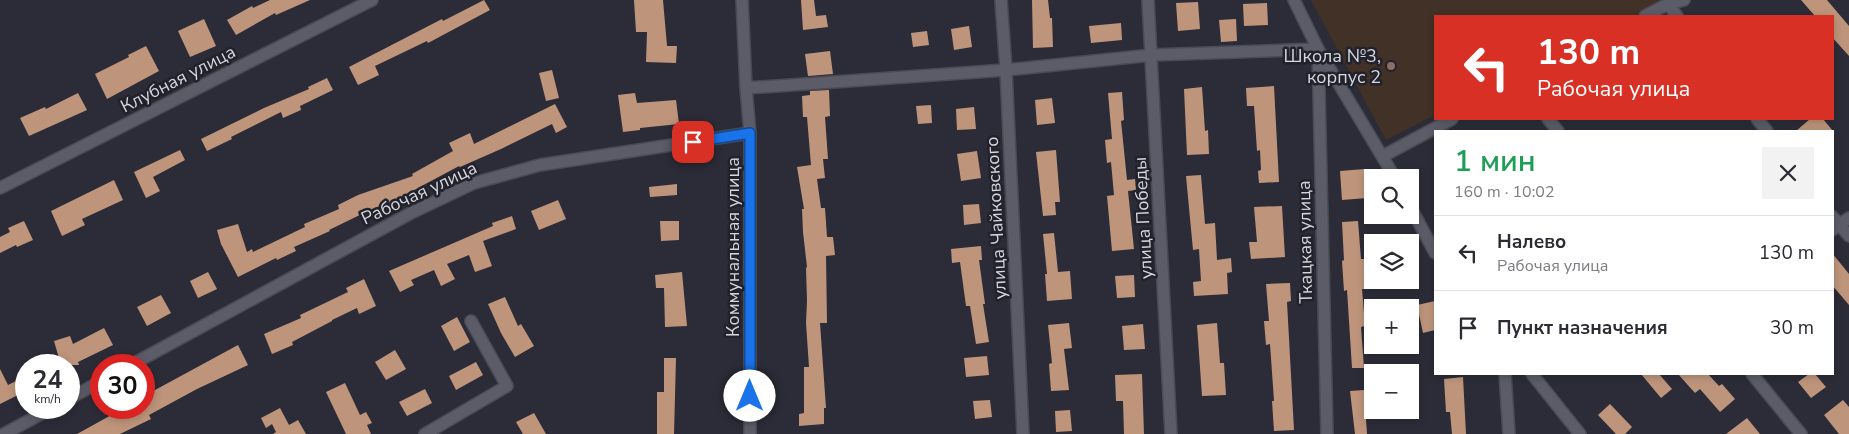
<!DOCTYPE html>
<html lang="ru">
<meta charset="utf-8">
<style>
:root{--surface:#fff;--page:#f2f2f3;--text:#2b2b33;--muted:#7c7c81;--line:#e1e1e2}
body{margin:0;font-family:"Nunito Sans",sans-serif;background:var(--page);color:var(--text);height:100vh;display:flex;flex-direction:column;font-size:19px;white-space:nowrap}
*{box-sizing:border-box;margin:0}
p{font-size:16px;color:var(--muted)}
.icon{flex:none;width:28px;height:28px;fill:none;stroke:currentColor;stroke-width:2;stroke-linecap:round;stroke-linejoin:round}
.map{position:relative;flex:1;overflow:hidden}
.side{position:absolute;left:1434px;top:130px;width:400px;height:245px;display:flex;flex-direction:column;background:var(--surface);border-radius:0px;box-shadow:0 2px 8px #0003}
.side>*{flex:none}
.top-card{position:absolute;left:1434px;top:15px;width:400px;height:105px;border-radius:0px;box-shadow:0 2px 8px #0003;background:#d93025;color:#fff;overflow:hidden}
.controls{position:absolute;left:1364px;top:169px;display:grid;gap:10px}
.controls a{display:grid;place-items:center;width:55px;height:55px;border-radius:0px;background:var(--surface);box-shadow:0 2px 8px #0003;font-size:25px}
.speed{position:absolute;left:15px;top:354px;display:flex;gap:10px;font-size:25px;font-weight:700;text-align:center}
.speed>*{display:grid;place-content:center;width:65px;height:65px;border-radius:50%;background:var(--surface);box-shadow:0 2px 8px #0003;line-height:1}
.speed small{font-size:12px;font-weight:400}
.speed .limit{border:8px solid #d22;background:#fff;color:#111}
.pin{position:absolute;display:grid;place-items:center;width:42px;height:42px;color:#fff;margin:-21px;border-radius:10px;box-shadow:0 2px 8px #0006}
.me{position:absolute;width:55px;margin:-28px;rotate:0deg;stroke-linejoin:round;filter:drop-shadow(0 0 4px #0008)}
.turn{display:flex;align-items:center;gap:18px;height:105px;padding:0 20px;font-size:22px}
.turn .icon{width:65px;height:65px;stroke-width:2.5}
.turn b{display:block;font-size:35px;line-height:42px}
.round{display:grid;place-items:center;flex:none;width:52px;height:52px;border-radius:0px;background:var(--page)}
.headline{display:flex;align-items:center;justify-content:space-between;height:85px;padding:0 20px}
h1{font-size:30px;font-weight:600;line-height:38px;color:#1e9e55}
ul{padding:0;list-style:none}
li{display:flex;align-items:center;gap:15px;height:75px;padding:0 20px;border-top:1px solid var(--line)}
li div{flex:1}
li b{display:block;font-size:19px}
li em{font-style:normal}
.map>svg:first-child{display:block}
.education{fill:#413126}
.building{fill:#be957b}
.lines{fill:none;stroke-linecap:round;stroke-linejoin:round}
.street-casing{stroke:#4a4a54;stroke-width:14}
.street{stroke:#5c5c69;stroke-width:11}
.route-casing{stroke:#114b97;stroke-width:12}
.route{stroke:#1a73e8;stroke-width:9}
.education-dot{fill:#8d6e63;stroke:#22222d;stroke-width:2}
.labels{text-anchor:middle;dominant-baseline:central;stroke-width:5;stroke-linejoin:round;paint-order:stroke}
.poi-label{font-size:18px;fill:#d6d6de;stroke:#22222d;text-anchor:end}
.street-label{font-size:18px;fill:#d6d6de;stroke:#22222d}
</style>
<div class="map">
<svg width="1849" height="434" viewBox="0 0 1849 434">
<rect width="100%" height="100%" fill="#2c2c38"/>
<path class="education" d="M1311,0h354l-32,16h-198v99l-49,25z"/>
<path class="building" d="M270,0h40l-34,15 -1,-2 -39,22 -9,-15 25,-14 1,2z
M484,0l6,10 -62,33 -1,-2 -52,25 4,9 -21,10 -9,-18 93,-48 1,2z
M634,0h29l4,46h10l-1,17 -30,-1 1,-30h-11z
M801,0h13l2,16 10,-1 2,12 -25,3z
M1032,0h16l2,18h2l1,29 -20,1z
M1801,0h26l22,26v30l-17,-19v-21h-17z
M1198,2l2,27 -22,2 -2,-28z
M1267,3l1,22 -24,1 -1,-22z
M204,19l12,27 -26,11 -12,-26z
M1236,19l1,22 -16,1 -2,-22z
M1121,23l1,17 -31,3 -2,-17z
M969,26l3,21 -18,3 -3,-21z
M927,31l2,14 -16,2 -2,-14z
M146,46l13,25 -52,28 -12,-25 34,-17 -1,-2z
M830,51l3,23 -25,2 -3,-22z
M552,70l7,28 -13,3 -7,-28z
M327,78l6,12 -33,16 1,4 -18,8 -2,-6 -50,25 1,2 -25,12 -6,-12 63,-31 45,-19 -1,-2z
M1274,86l5,96 -20,1 -1,-12 3,-1 -1,-20 -3,1 -3,-45h-7l-1,-18z
M1202,87l3,44 3,-1 1,24 -22,1 -3,-66z
M829,90l1,26 -5,1 3,42h-5l2,19 -8,1 4,29h4l2,29h6l2,18 -9,1 1,67h-7l6,85h-2v16l-25,2v-12l5,-1v-46h5l-3,-44 1,-22 -1,-33 1,-1 -4,-35 -1,-23h2l-7,-42 14,-2 -4,-48h-4l-1,-21 8,-1v-4z
M1122,92l2,28 -3,1 6,59 8,-1 1,11 -8,1 6,58 -22,2 -5,-55 7,-1 -3,-33 -4,1 -2,-23 7,-1 -4,-46z
M78,93l9,17 -58,26 -9,-18 25,-11 1,2z
M635,93l2,10 39,-3 3,24 -39,4v2l-17,2 -5,-37z
M1052,98l3,25 -18,2 -2,-25z
M555,104l12,23 -11,6 -4,-9 -51,25 -41,18 -1,-1 -56,30v2l-31,11 -43,21 1,1 -36,16 2,4 -19,9 -1,-2 -38,19 -17,-33 -4,-14 21,-6 9,28 5,-3 1,3 52,-25 -1,-3 35,-15 -1,-4 20,-10 55,-19 -1,-2 41,-23 -4,-8 21,-10 4,11z
M931,105l1,18 -14,1 -2,-18z
M974,107l2,22 -19,1 -1,-21z
M1810,119h13l10,12h-37z
M180,150l5,10 -32,17 7,14 -14,7 -12,-26z
M1056,150l4,52h-5l1,13 -13,1 -7,-64z
M977,151l4,27 -20,3 -4,-27z
M1365,169l2,29 -25,2 -2,-29z
M1201,175l4,49 10,-1 2,37 14,-2 1,14 -5,1 1,21 -34,2 -1,-14 8,-1 -2,-32 -6,1 -7,-74z
M114,180l9,20 -41,19 3,6 -23,11 -11,-25z
M677,184v11l-27,2 -1,-10z
M558,200l8,19 -27,11 -8,-19z
M979,204l2,19 -17,2 -1,-20z
M1282,206l3,51 -34,2 -2,-17h8l-3,-35z
M512,216l4,13 -33,12 9,25 -17,6 -6,-17 -22,9 8,15 -14,7 -7,-16 -23,10 3,5 -14,7 -11,-21 104,-45 -1,-3z
M24,221l9,19 -16,7 -1,-2 -16,8v-16l10,-5 -2,-4z
M660,221h19v19l-18,1z
M1358,221l3,38h4l2,30h-5l3,37 -4,1 3,41h-12l-5,-78 -3,1 -2,-30 2,-1 -2,-38z
M1054,233l4,39 12,-1 2,28 -25,2 -2,-27h2l-4,-40z
M981,246l1,14h-3l6,44h-2l6,38 -13,2 -6,-38h-4l-6,-44 -8,1 -1,-14z
M1832,253l17,21v31l-17,-20z
M208,272l9,17 -19,9 -8,-17z
M682,272l5,54 -22,1 -1,-39h-8l-1,-13z
M1134,275l1,22 -18,1 -2,-22z
M364,279l12,27 -17,8 -2,-6 -25,12v1l-40,21 1,3 -21,9 -8,-20 37,-16 -1,-3 48,-23 -2,-4z
M1290,283l1,18 -4,1 7,128 -20,1 -2,-30h2l-4,-57 -4,1 -2,-24h5l-3,-37z
M161,295l10,18 -24,13 -10,-19z
M505,297l13,29 3,-2 13,22 -19,11 -14,-24 -13,-29z
M1435,301v29l-12,3 -6,-28z
M457,317l13,25 -16,9 -13,-25z
M1069,323l3,25 -8,1 5,41 -18,1 -2,-27 3,-1 -4,-38z
M1217,323l3,40h4l2,32 -24,1 -5,-71z
M1143,324l2,25 -21,1 -2,-24z
M104,328l9,17 -35,17 1,3h-18l-7,-24 16,-5 3,8z
M238,345l10,20 -51,24 -48,26 2,4 -31,15h-43l47,-26h20v-12z
M395,350l11,19 -20,11 -11,-18z
M987,356l2,19 -23,2 -2,-19z
M664,358h12l-2,76h-17v-42h7z
M476,362l7,13 -27,15 -7,-14z
M0,369l8,16 18,-9v15l-26,13z
M1142,374l2,60h-20l-1,-33h-7l-1,-26z
M1641,374h18l13,15 -11,9z
M1678,374h30l11,12 3,-2 13,15 -15,13 -20,-23 -5,4z
M1809,374h6l11,13 -15,11 -13,-16z
M1463,377l3,57h-14l-2,-22h-4l-2,-33z
M345,383l15,32 6,-3 6,11 -5,2 4,9h-25l-20,-42z
M425,389l7,14 -25,13 -8,-14z
M1364,390l3,44h-12l-5,-43z
M990,400l2,17 -17,2 -2,-18z
M1843,400l6,7v27h-10l-15,-19z
M1610,404l22,23 -7,7h-9l-18,-19z
M280,408l9,17 9,-5 8,14h-33l3,-2 -4,-8 -6,4 -5,-10z
M1070,410l2,21 -16,1 -1,-21z
M534,413l12,21h-23l-7,-12z
M1747,418l13,16h-34z"/>
<g class="lines">
<defs>
<path id="street" d="M742,0l4,88 4,45v301
M1001,0l5,70 17,364
M1148,0l23,434
M1294,0l24,49 77,129
M1668,4l9,12
M1645,16l23,-12 16,-4
M746,88l260,-18 146,-15 166,-6 9,385
M1548,119l10,12
M1757,119l10,12
M1383,156l69,-37
M0,188l372,-188
M1410,206l25,47
M1832,216l17,20
M1832,230l17,-12
M131,365l280,-152 63,-30 66,-18 210,-32
M1505,374l4,60
M1532,374l48,60
M1752,374l49,60
M69,399l32,-18
M4,434l48,-26
M425,434l82,-48 -36,-65"/>
</defs>
<use href="#street" class="street-casing"/>
<use href="#street" class="street"/>
</g>
<g class="lines">
<defs>
<path id="route" d="M693,142l57,-9v263"/>
</defs>
<use href="#route" class="route-casing"/>
<use href="#route" class="route"/>
</g>
<circle class="education-dot" cx="1391" cy="66" r="5"/>
<g class="labels">
<g class="poi-label">
<text x="1381" y="56">Школа №3,<tspan x="1381" dy="21">корпус 2</tspan></text>
</g>
<g class="street-label">
<text transform="translate(178 79) rotate(-27)">Клубная улица</text>
<text transform="translate(419 193) rotate(-25)">Рабочая улица</text>
<text transform="translate(996 218) rotate(-93)">улица Чайковского</text>
<text transform="translate(1143 218) rotate(-93)">улица Победы</text>
<text transform="translate(1305 242) rotate(-91)">Ткацкая улица</text>
<text transform="translate(733 247) rotate(-90)">Коммунальная улица</text>
</g>
</g>
</svg>
<div class="controls">
<a><svg class="icon" aria-label="search" viewBox="0 0 24 24"><circle cx="10" cy="10" r="6"/><path d="M15 15l6 6"/></svg></a>
<a><svg class="icon" aria-label="layers" viewBox="0 0 24 24"><path d="M12 4l9 5-9 5-9-5zM3 14l9 5 9-5"/></svg></a>
<a>+</a>
<a>−</a>
</div>
<div class="speed"><div>24<small>km/h</small></div><div class="limit">30</div></div>
<div class="pin" style="left:693px;top:142px;background:#d93025"><svg class="icon" aria-label="arrive" viewBox="0 0 24 24"><path d="M6 21V4h12l-3 4 3 4H6"/></svg></div>
<svg class="me" style="left:750px;top:396px" viewBox="-20 -20 40 40"><circle r="19" fill="#fff"/><path d="M0-13L10 11 0 6-10 11z" fill="#1a73e8"/></svg>
<div class="top-card">
<div class="turn"><svg class="icon" aria-label="left" viewBox="0 0 24 24"><path d="M17 20v-9H6M10 6l-5 5 5 5"/></svg><div><b>130 m</b>Рабочая улица</div></div>
</div>
<section class="side">
<div class="headline"><div><h1>1 мин</h1><p>160 m · 10:02</p></div><a class="round"><svg class="icon" aria-label="close" viewBox="0 0 24 24"><path d="M6 6l12 12M18 6L6 18"/></svg></a></div>
<ul>
<li><svg class="icon" aria-label="left" viewBox="0 0 24 24"><path d="M17 20v-9H6M10 6l-5 5 5 5"/></svg><div><b>Налево</b><p>Рабочая улица</p></div><em>130 m</em></li>
<li><svg class="icon" aria-label="arrive" viewBox="0 0 24 24"><path d="M6 21V4h12l-3 4 3 4H6"/></svg><div><b>Пункт назначения</b></div><em>30 m</em></li>
</ul>
</section>
</div>
